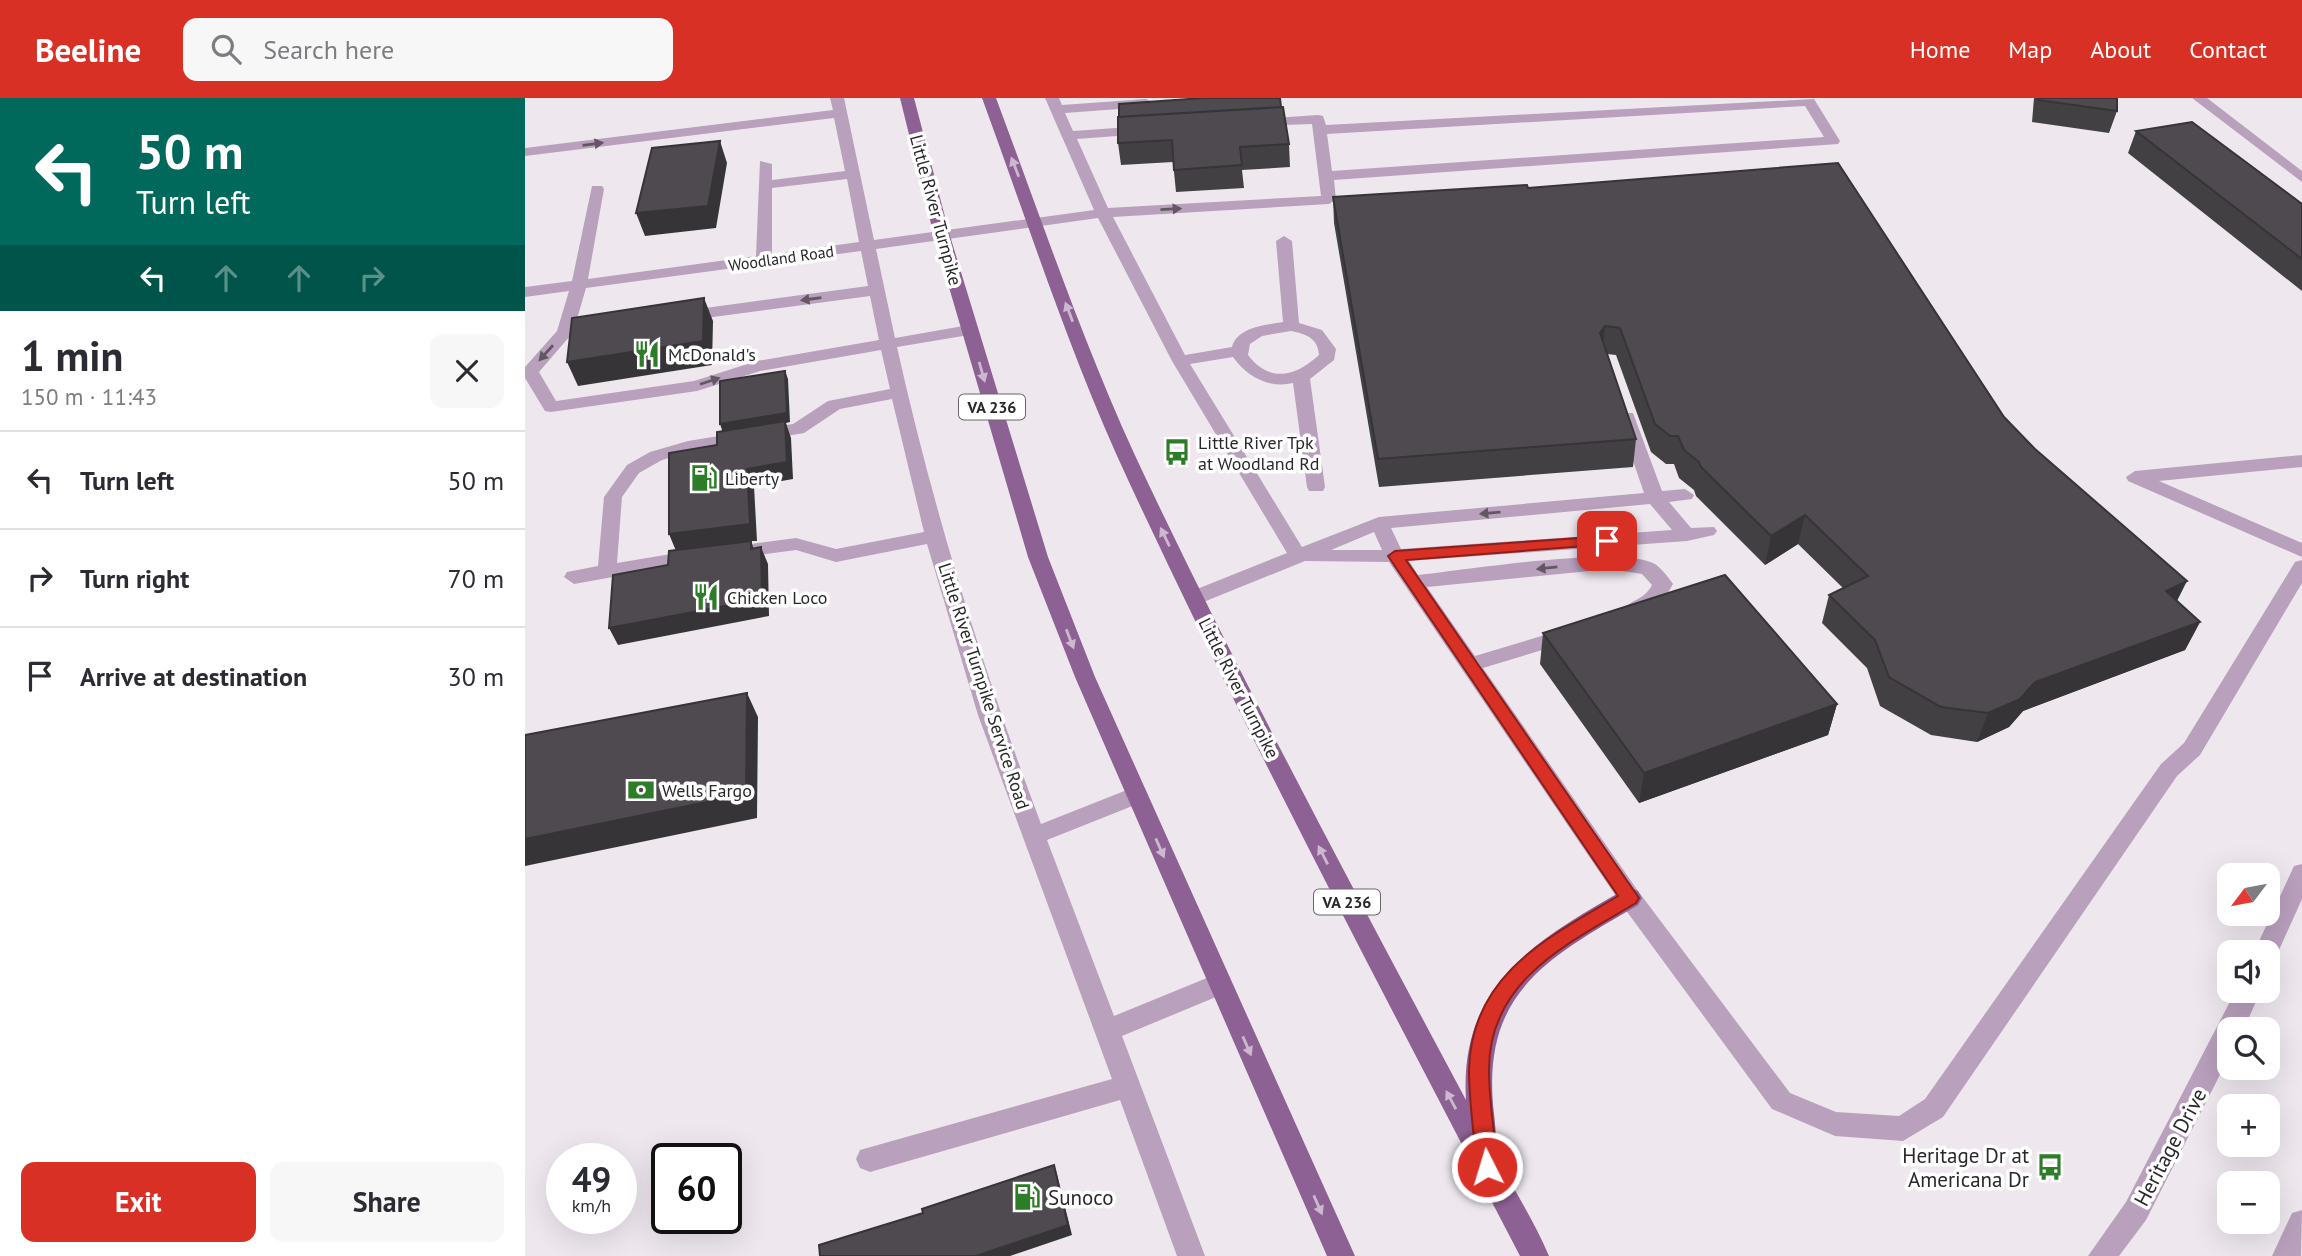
<!DOCTYPE html>
<meta charset="utf-8">
<style>
:root{--surface:#fff;--page:#f7f7f7;--text:#2b2b33;--muted:#7c7c81;--line:#e1e1e2;--accent:#d93025}
body{margin:0;font-family:"PT Sans",sans-serif;background:var(--page);color:var(--text);height:100vh;display:flex;flex-direction:column;font-size:26px;white-space:nowrap}
*{box-sizing:border-box;margin:0}
p{font-size:23px;color:var(--muted)}
.icon{flex:none;width:38px;height:38px;fill:none;stroke:currentColor;stroke-width:2;stroke-linecap:round;stroke-linejoin:round}
.map{position:relative;flex:1;overflow:hidden}
.drawer{display:flex;flex-direction:column;background:var(--surface);width:525px}
.drawer>*{flex:none}
.hud{background:#00695c;color:#fff;overflow:hidden}
.needle{width:46px;rotate:238deg}
.fabs{position:absolute;left:1692px;top:765px;display:grid;gap:14px}
.fabs a{display:grid;place-items:center;width:63px;height:63px;border-radius:14px;background:var(--surface);box-shadow:0 7px 28px #0002;font-size:35px}
.speed{position:absolute;left:21px;top:1045px;display:flex;gap:14px;font-size:35px;font-weight:700;text-align:center}
.speed>*{display:grid;place-content:center;width:91px;height:91px;border-radius:50%;background:var(--surface);box-shadow:0 7px 28px #0002;line-height:1}
.speed small{font-size:18px;font-weight:400}
.speed .limit{border:4px solid #111;border-radius:10px;background:#fff;color:#111}
.pin{position:absolute;display:grid;place-items:center;width:60px;height:60px;color:#fff;margin:-30px;border-radius:14px;box-shadow:0 4px 10px #0006}
.me{position:absolute;width:77px;margin:-38px;rotate:355deg;stroke-linejoin:round;filter:drop-shadow(0 0 5px #0008)}
.turn{display:flex;align-items:center;gap:24px;height:147px;padding:0 21px;font-size:32px}
.turn .icon{width:91px;height:91px;stroke-width:2.5}
.turn b{display:block;font-size:49px;line-height:60px}
.lanes{display:flex;align-items:center;height:66px;padding:0 21px;background:#0003;justify-content:center;gap:35px;direction:ltr}
.lanes .off{opacity:.35}
.round{display:grid;place-items:center;flex:none;width:74px;height:74px;border-radius:14px;background:var(--page)}
.headline{display:flex;align-items:center;justify-content:space-between;height:119px;padding:0 21px}
h1{font-size:42px;font-weight:800;line-height:52px}
.primary-button{display:flex;gap:14px;margin-top:auto;padding:14px 21px}
.primary-button a{flex:1;height:80px;border-radius:14px;background:var(--accent);color:#fff;font-size:28px;font-weight:800;line-height:80px;text-align:center}
.primary-button a+a{background:var(--page);color:var(--text)}
ul{padding:0;list-style:none}
li{display:flex;align-items:center;gap:21px;height:98px;padding:0 21px;border-top:2px solid var(--line)}
li div{flex:1}
li b{display:block;font-size:26px}
li em{font-style:normal}
header{display:flex;align-items:center;gap:42px;box-sizing:border-box;height:98px;padding:0 35px;background:var(--accent);color:#fff}
header strong{font-size:33px}
nav{display:flex;gap:38px;margin-inline-start:auto;font-size:24px}
.search{width:490px;height:63px;background:var(--page);display:flex;align-items:center;gap:18px;box-sizing:border-box;padding:0 24px;border-radius:14px;color:var(--muted);font-size:26px}
main{display:flex;flex:1;min-height:0}
.map>svg:first-child{display:block}
.lines{fill:none;stroke-linecap:round;stroke-linejoin:round}
.minor{fill:#b9a0bd;fill-rule:evenodd}
.major{fill:#8e6194;fill-rule:evenodd}
.wall{fill:#434044}
.shaded-wall{fill:#373437}
.building{fill:#4e4a4f;stroke:#373437;stroke-width:2}
.oneway{fill:#635764}
.oneway2{fill:#ccb8cf}
.route{fill:#d93025;stroke:#8d1f18;stroke-width:2}
.labels{text-anchor:middle;dominant-baseline:central;stroke-width:7;stroke-linejoin:round;paint-order:stroke}
.far-street-label{font-size:16px;fill:#292729;stroke:#fff}
.shield{fill:#fff;stroke:#696869;stroke-width:2}
.shield-label{font-size:16px;font-weight:bold;fill:#292729}
.street-label{font-size:18px;fill:#292729;stroke:#fff}
.poi-label{font-size:18px;fill:#292729;stroke:#fff;text-anchor:start}
.near-street-label{font-size:21px;fill:#292729;stroke:#fff}
.near-poi-label{font-size:21px;fill:#292729;stroke:#fff;text-anchor:end}
</style>
<header>
<strong>Beeline</strong>
<div class="search"><svg class="icon" aria-label="search" viewBox="0 0 24 24"><circle cx="10" cy="10" r="6"/><path d="M15 15l6 6"/></svg>Search here</div>
<nav><a>Home</a><a>Map</a><a>About</a><a>Contact</a></nav>
</header>
<main>
<section class="drawer">
<div class="hud">
<div class="turn"><svg class="icon" aria-label="left" viewBox="0 0 24 24"><path d="M17 20v-9H6M10 6l-5 5 5 5"/></svg><div><b>50 m</b>Turn left</div></div>
<div class="lanes"><svg class="icon" aria-label="left" viewBox="0 0 24 24"><path d="M17 20v-9H6M10 6l-5 5 5 5"/></svg><svg class="icon off" aria-label="ahead" viewBox="0 0 24 24"><path d="M12 20V5M6 11l6-6 6 6"/></svg><svg class="icon off" aria-label="ahead" viewBox="0 0 24 24"><path d="M12 20V5M6 11l6-6 6 6"/></svg><svg class="icon off" aria-label="right" viewBox="0 0 24 24"><path d="M7 20v-9h11M14 6l5 5-5 5"/></svg></div>
</div>
<div class="headline"><div><h1>1 min</h1><p>150 m · 11:43</p></div><a class="round"><svg class="icon" aria-label="close" viewBox="0 0 24 24"><path d="M6 6l12 12M18 6L6 18"/></svg></a></div>
<ul>
<li><svg class="icon" aria-label="left" viewBox="0 0 24 24"><path d="M17 20v-9H6M10 6l-5 5 5 5"/></svg><div><b>Turn left</b></div><em>50 m</em></li>
<li><svg class="icon" aria-label="right" viewBox="0 0 24 24"><path d="M7 20v-9h11M14 6l5 5-5 5"/></svg><div><b>Turn right</b></div><em>70 m</em></li>
<li><svg class="icon" aria-label="arrive" viewBox="0 0 24 24"><path d="M6 21V4h12l-3 4 3 4H6"/></svg><div><b>Arrive at destination</b></div><em>30 m</em></li>
</ul>
<div class="primary-button"><a>Exit</a><a>Share</a></div>
</section>
<div class="map">
<svg width="1777" height="1158" viewBox="0 0 1777 1158">
<rect width="100%" height="100%" fill="#eee8ee"/>
<g class="lines">
<path class="minor" d="M305,0h14l30,142 220,-30 -49,-112h14l3,7 84,-6 7,4 -7,4 -81,6 8,18 71,-5 7,4 -7,4 -67,5 31,69 213,-12 -9,-72 -60,2 -2,-3 7,-4 61,-4 5,1 3,9 488,-26 26,42 -2,3 -504,36 2,20 -7,4 -216,13 72,138 47,-8c5,-20 34,-22 51,-25l-7,-81 8,-5 8,5 7,82 23,7 14,19 -2,11 -24,19 15,108 -2,4h-14l-2,-4 -14,-104c-24,6 -47,-7 -60,-26l-43,7 112,183 77,-30 265,-24 -26,-76 3,-4h12l29,78 23,-2 9,6 -2,4 -23,3 22,26 23,-1 3,4 -3,4 -27,6 -278,20 9,14c46,-5 203,-30 237,-11 6,4 14,14 18,20 -10,18 -25,40 -49,33l-3,-5c8,-13 22,-10 31,-27l-10,-11 -32,-5 -183,18 48,69 93,-28 7,2 3,5 -3,5 -92,28 155,223 152,202 46,19 63,4 26,-17 236,-335 23,-21 111,-181 7,-2v23l-102,172 -23,21 -234,341 -40,24 -68,-5 -63,-27 -150,-204 -233,-343 -84,-1 -104,42h-14l-3,-5 3,-5 100,-40 -115,-192 -74,-143 -222,31 19,89 74,-13 8,5 -8,5 -72,12c36,162 85,320 144,477l96,-38 8,3 3,6 -3,6 -98,39 67,176 105,-43 9,3 3,8 -3,8 -106,44 83,220h-28l-57,-156 -250,72 -10,-4 -4,-9 4,-9 252,-71 -134,-364 -51,-171 -91,18 -40,-12 -62,8 -10,-6 10,-6 62,-8 40,11 88,-17 -32,-133 -52,10 -36,24 -115,19 -27,8 -23,13 -17,24 -5,66 78,-13 7,1 3,5 -3,5 -128,23 -10,-7 3,-5 31,-6 6,-69 23,-32 23,-13 38,-11 105,-17 35,-23 62,-12 -9,-39 -121,21 -63,20 -146,21 -6,-1 -20,-33v-11l32,-36 12,-40 -44,6v-10l47,-6 20,-95h10l2,3 -16,90 168,-23 4,-95 12,3v16l73,-9 -11,-53 -309,38v-8l308,-38zM1280,8l19,31 -492,34 -5,-37zM322,81l12,63 -87,12v-66zM336,153l7,35 -185,25 -8,5 8,5 187,-25 9,44 -122,21 -63,20 -138,20 -17,-29 31,-36 29,-3 8,-5 -8,-5 -24,3 11,-38zM766,233c15,3 27,7 28,24 -23,21 -49,29 -71,0l2,-11 12,-8zM1125,406l22,26 -271,19 -10,-21zM849,434l8,18h-51z
M1667,0h15l95,73v11z
M1777,357v12l-143,14 143,62v14l-174,-76 -2,-4 9,-6z
M1777,766v35l-27,60 -7,3v-10h-14l40,-86z
M1711,892h25l-17,39h-15v28l-83,163 -27,36h-31l38,-54z
M1777,1112l-1,46h-29l20,-43z"/>
<path class="major" d="M375,0h14l36,138 98,321 47,120 260,579h-28l-252,-579 -47,-120 -94,-321z
M457,0h14c48,128 92,260 151,383 100,210 210,415 319,619 -7,-114 68,-159 156,-209l8,-3 8,3 4,7 -4,7c-92,54 -158,88 -144,209 2,15 2,34 6,48 2,8 8,16 12,23 13,23 27,47 37,71h-29c-133,-256 -269,-512 -391,-774 -58,-124 -100,-256 -147,-384z"/>
</g>
<path class="wall" d="M1509,0h83v13l-8,22 -77,-11z
M594,19l170,27 1,23 -48,3 2,18 -68,4 -3,-30 -52,3 -3,-22z
M1611,33l166,73v87l-174,-138z
M1003,90l476,229 173,184 23,21 -15,28 -162,61 -14,16 -32,15 -46,-7 -51,-29 -13,-38 -45,-45 7,-28 14,-7 -45,-44 -33,21 -69,-69 -2,-6 -15,-12 -5,-14h-8l-15,-12 -35,-97 -9,-1 29,85 -3,28 -254,20 -45,-264 -1,-26z
M1018,535l294,71 -9,31 -189,68 -99,-139z"/>
<path class="shaded-wall" d="M195,43l7,22 -11,65 -71,8 -9,-23z
M179,200l9,23 -1,44 -134,21 -11,-24z
M1080,228l-3,27 -2,-20z
M260,273l3,8 2,43 -4,1 5,15 2,41 -39,7 3,55h-6l6,17 -81,-7 -7,-17 54,-101 -3,-9z
M1280,417l-7,29 -33,21 6,-29z
M236,449l7,17 1,52 -151,29 -9,-17z
M1662,483l-14,28 -7,-18z
M1675,524l-15,28 -162,61 -14,16 -32,15 11,-29 47,-31z
M222,595l11,24 -1,101 -232,48v-27z
M1312,606l-9,31 -189,68 5,-30z
M529,1067l3,10 15,60 -62,21h-34z"/>
<path class="building" d="M678,0h77l1,9 -162,10v-13z
M1513,0h79v13l-79,-11z
M758,9l6,37 -49,3 2,18 -68,5 -2,-30 -54,3v-26z
M1667,24l110,82v55l-166,-128z
M195,43l-12,65 -72,7 16,-65z
M1313,65l166,254 31,32 152,132 -21,10 34,31 -165,60 -15,17 -32,14 -47,-6 -52,-30 -14,-37 -46,-45 39,-19 -63,-61 -34,21 -70,-69 -2,-5 -15,-12 -6,-14h-8l-15,-12 -35,-96 -15,-2 -5,7 36,106 -258,20 -45,-262 194,-12 1,3z
M179,200l-1,43 -136,21 5,-44z
M260,273l2,42 -67,11v-43z
M260,323l2,41 -40,7 3,55 -81,10v-81l48,-8v-13z
M226,443v8l10,-2 1,52 -153,29 4,-53 55,-10 1,-14z
M1200,477l112,129 -193,69 -101,-140z
M222,595l-1,101 -221,45v-104z
M529,1067l14,60 -92,31h-156l-1,-11 104,-32 -1,-4z"/>
<defs><path id="oneway-solid" d="M-6-.8H1V-3.2L6.5 0L1 3.2V.8H-6Z" transform="scale(1.75)"/></defs>
<g class="oneway">
<use href="#oneway-solid" transform="translate(68 46) rotate(-7)"/>
<use href="#oneway-solid" transform="translate(646 111) rotate(-3)"/>
<use href="#oneway-solid" transform="translate(286 201) rotate(172)"/>
<use href="#oneway-solid" transform="translate(21 255) rotate(132)"/>
<use href="#oneway-solid" transform="translate(185 283) rotate(-18)"/>
<use href="#oneway-solid" transform="translate(965 415) rotate(175)"/>
<use href="#oneway-solid" transform="translate(1022 470) rotate(174)"/>
</g>
<g class="oneway2">
<use href="#oneway-solid" transform="translate(490 69) rotate(-111)"/>
<use href="#oneway-solid" transform="translate(544 214) rotate(-111)"/>
<use href="#oneway-solid" transform="translate(457 274) rotate(74)"/>
<use href="#oneway-solid" transform="translate(640 439) rotate(-116)"/>
<use href="#oneway-solid" transform="translate(545 541) rotate(69)"/>
<use href="#oneway-solid" transform="translate(635 750) rotate(66)"/>
<use href="#oneway-solid" transform="translate(798 757) rotate(-117)"/>
<use href="#oneway-solid" transform="translate(722 948) rotate(66)"/>
<use href="#oneway-solid" transform="translate(926 1002) rotate(-118)"/>
<use href="#oneway-solid" transform="translate(793 1107) rotate(66)"/>
</g>
<path class="route" d="M1082,438l7,5 -2,3 -206,16 233,338 -3,5c-67,40 -148,77 -147,168 0,32 6,64 9,96l-4,7 -7,3 -7,-3 -3,-7c-3,-32 -8,-65 -8,-97 2,-95 78,-132 149,-174l-230,-340 7,-5z"/>
<defs>
<symbol id="restaurant-bare" viewBox="-9 -9 18 18"><path d="M-5-6h1v4h1v-4h1v4h1v-4h1v5L-1.5 .5V6h-2V.5L-5-1ZM5-6V6H3V1.5H1.5Q1.5-4 5-6Z" fill="#2d7d28" stroke="#fff" stroke-width="2.5" paint-order="stroke"/></symbol>
<symbol id="bus-bare" viewBox="-9 -9 18 18"><path d="M-5-6H5V4H4V6H2V4H-2V6H-4V4H-5ZM-3.5-4V0h7V-4ZM-3.5 1.2v1.5H-2V1.2ZM2 1.2v1.5H3.5V1.2Z" fill="#2d7d28" stroke="#fff" stroke-width="2.5" paint-order="stroke"/></symbol>
<symbol id="fuel-bare" viewBox="-9 -9 18 18"><path d="M-5.5-6h7V0h2V4h1.3V-2.5L3-4.5l.8-.8L6-3V5H2.5V1h-1V6h-7ZM-4.2-4.7v3.2H.2V-4.7Z" fill="#2d7d28" stroke="#fff" stroke-width="2.5" paint-order="stroke"/></symbol>
<symbol id="bank-bare" viewBox="-9 -9 18 18"><path d="M-6-4H6V4H-6ZM0-2.3a2.3 2.3 0 1 0 0 4.6a2.3 2.3 0 1 0 0-4.6Z" fill="#2d7d28" stroke="#fff" stroke-width="2.5" paint-order="stroke"/></symbol>
</defs>
<g fill-rule="evenodd">
<use href="#restaurant-bare" x="103" y="237" width="38" height="38"/>
<use href="#bus-bare" x="633" y="335" width="38" height="38"/>
<use href="#fuel-bare" x="160" y="361" width="38" height="38"/>
<use href="#restaurant-bare" x="162" y="480" width="38" height="38"/>
<use href="#bank-bare" x="97" y="673" width="38" height="38"/>
<use href="#bus-bare" x="1506" y="1050" width="38" height="38"/>
<use href="#fuel-bare" x="483" y="1080" width="38" height="38"/>
</g>
<g class="labels">
<g class="far-street-label">
<text transform="translate(256 160) rotate(-8)">Woodland Road</text>
</g>
<g class="shield">
<rect x="434" y="296.5" width="66" height="25" rx="5"/>
<rect x="789" y="791.5" width="66" height="25" rx="5"/>
</g>
<g class="shield-label">
<text x="467" y="309">VA 236</text>
<text x="822" y="804">VA 236</text>
</g>
<g class="street-label">
<text transform="translate(411 112) rotate(75)">Little River Turnpike</text>
<text transform="translate(459 588) rotate(72)">Little River Turnpike Service Road</text>
<text transform="translate(714 590) rotate(63)">Little River Turnpike</text>
</g>
<g class="poi-label">
<text x="143" y="256">McDonald's</text>
<text x="673" y="344">Little River Tpk<tspan x="673" dy="21">at Woodland Rd</tspan></text>
<text x="200" y="380">Liberty</text>
<text x="202" y="499">Chicken Loco</text>
<text x="137" y="692">Wells Fargo</text>
</g>
<g class="near-street-label">
<text transform="translate(1645 1049) rotate(-62)">Heritage Drive</text>
</g>
<g class="near-poi-label">
<text x="1504" y="1057">Heritage Dr at<tspan x="1504" dy="24">Americana Dr</tspan></text>
<text x="523" y="1099" text-anchor="start">Sunoco</text>
</g>
</g>
</svg>
<div class="fabs">
<a><svg class="needle" viewBox="-14 -14 28 28"><path d="M0-13l5 13h-10z" fill="#e53935"/><path d="M0 13l5-13h-10z" fill="#7c7c81"/></svg></a>
<a><svg class="icon" aria-label="sound" viewBox="0 0 24 24"><path d="M4 9h4l5-4v14l-5-4H4zM17 9q2 3 0 6"/></svg></a>
<a><svg class="icon" aria-label="search" viewBox="0 0 24 24"><circle cx="10" cy="10" r="6"/><path d="M15 15l6 6"/></svg></a>
<a>+</a>
<a>−</a>
</div>
<div class="speed"><div>49<small>km/h</small></div><div class="limit">60</div></div>
<div class="pin" style="left:1082px;top:443px;background:#d93025"><svg class="icon" aria-label="arrive" viewBox="0 0 24 24"><path d="M6 21V4h12l-3 4 3 4H6"/></svg></div>
<svg class="me" style="left:962px;top:1069px" viewBox="-20 -20 40 40"><circle r="17" fill="#d93025" stroke="#fff" stroke-width="3"/><path d="M0-11L8 9 0 5-8 9z" fill="#fff"/></svg>
</div>
</main>
